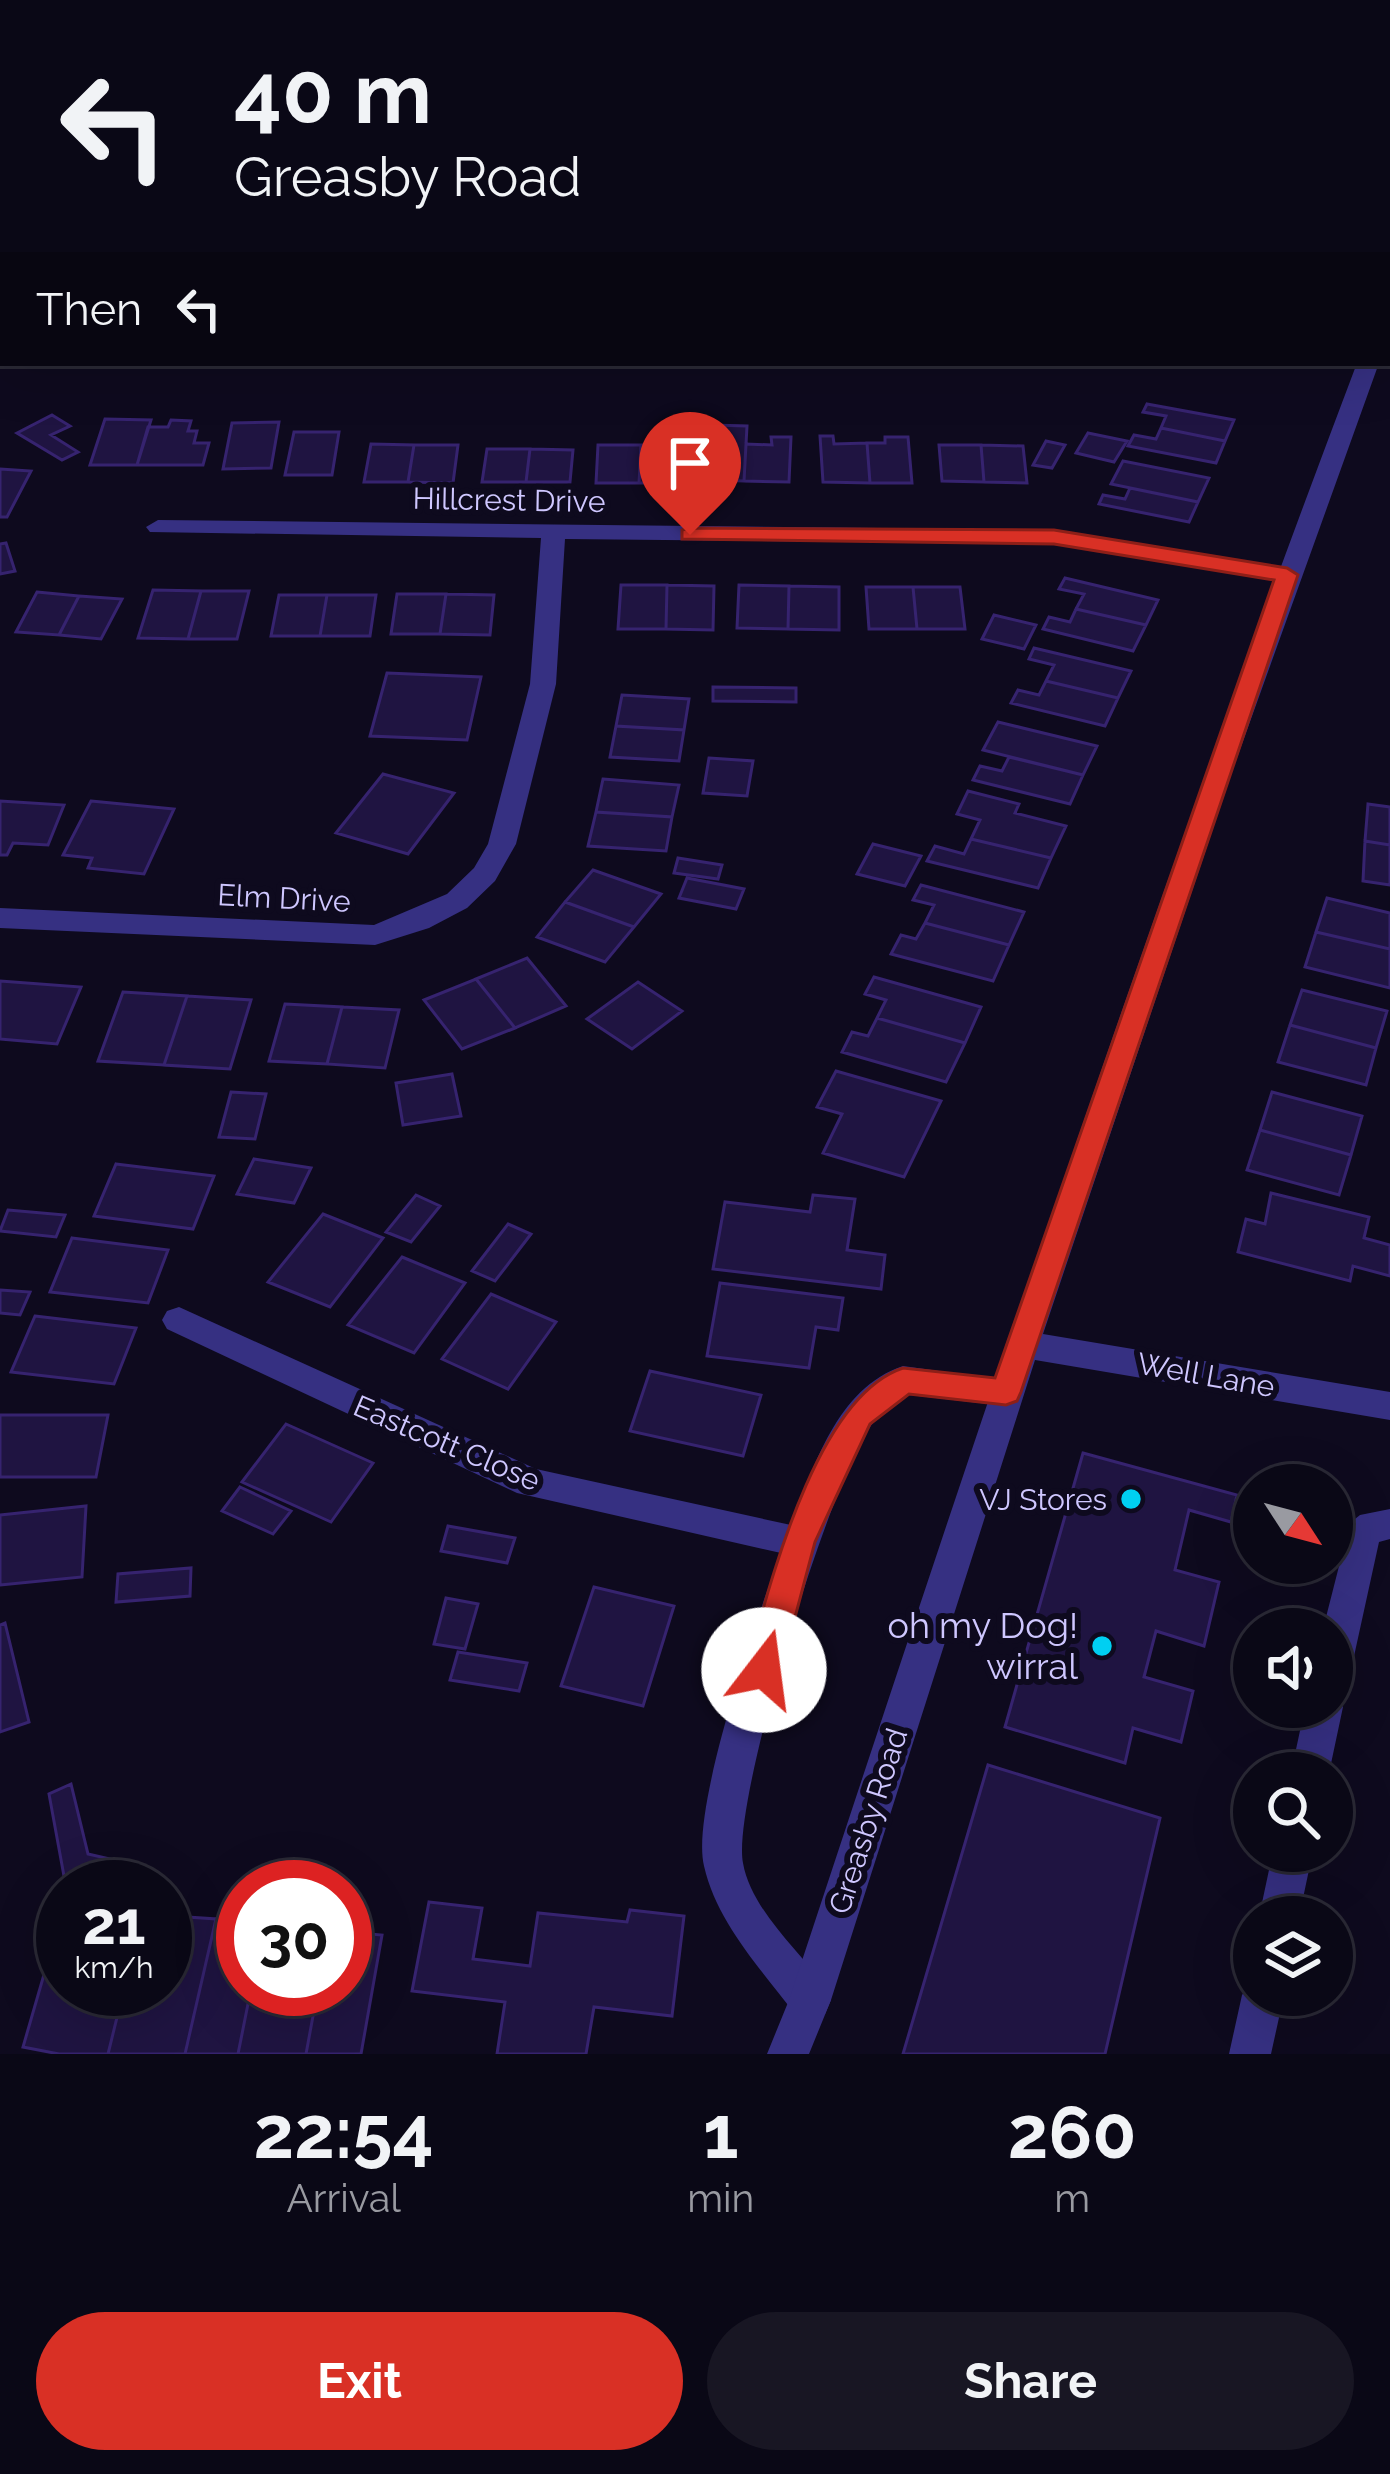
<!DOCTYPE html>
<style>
:root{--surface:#0a0816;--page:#181623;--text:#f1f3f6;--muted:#999aa1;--line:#2a2935;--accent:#d93025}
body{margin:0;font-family:Raleway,sans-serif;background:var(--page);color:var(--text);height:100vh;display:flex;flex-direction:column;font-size:45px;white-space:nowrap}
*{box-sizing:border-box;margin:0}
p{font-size:39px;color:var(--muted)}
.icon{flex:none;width:66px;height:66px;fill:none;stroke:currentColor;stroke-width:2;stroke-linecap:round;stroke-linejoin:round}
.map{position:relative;height:2054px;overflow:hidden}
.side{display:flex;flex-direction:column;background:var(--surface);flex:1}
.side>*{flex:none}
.top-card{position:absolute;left:0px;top:0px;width:1392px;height:366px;box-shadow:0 12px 48px #0002,0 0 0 3px var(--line);background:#0a0816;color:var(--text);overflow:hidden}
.needle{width:78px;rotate:126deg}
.controls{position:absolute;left:1233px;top:1464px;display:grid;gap:24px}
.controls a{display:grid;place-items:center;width:120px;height:120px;border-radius:50%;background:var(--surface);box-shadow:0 12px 48px #0002,0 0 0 3px var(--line);font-size:60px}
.speed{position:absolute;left:36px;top:1860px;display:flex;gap:24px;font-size:60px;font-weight:700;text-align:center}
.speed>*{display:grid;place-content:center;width:156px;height:156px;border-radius:50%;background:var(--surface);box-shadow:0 12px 48px #0002,0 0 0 3px var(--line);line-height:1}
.speed small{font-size:30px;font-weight:400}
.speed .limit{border:18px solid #d22;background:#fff;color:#111}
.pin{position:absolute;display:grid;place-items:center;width:102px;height:102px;color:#fff;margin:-123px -51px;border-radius:50% 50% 50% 0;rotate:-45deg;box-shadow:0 0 12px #0007}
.pin .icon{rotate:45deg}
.me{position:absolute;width:132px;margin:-66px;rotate:15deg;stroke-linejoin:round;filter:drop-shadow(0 0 9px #0008)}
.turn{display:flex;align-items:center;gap:42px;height:252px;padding:0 36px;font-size:54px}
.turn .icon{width:156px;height:156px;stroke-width:2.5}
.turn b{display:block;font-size:84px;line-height:102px}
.then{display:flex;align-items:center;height:114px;padding:0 36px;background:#0003;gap:24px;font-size:45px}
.eta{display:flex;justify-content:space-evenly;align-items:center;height:204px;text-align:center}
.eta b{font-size:72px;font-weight:700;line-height:84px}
.primary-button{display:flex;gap:24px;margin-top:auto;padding:24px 36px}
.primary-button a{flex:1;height:138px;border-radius:72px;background:var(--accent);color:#fff;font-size:48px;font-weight:700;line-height:138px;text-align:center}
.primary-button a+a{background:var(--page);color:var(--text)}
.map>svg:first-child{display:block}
.green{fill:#0c2828}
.building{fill:#1f1441;stroke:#36236f;stroke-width:3}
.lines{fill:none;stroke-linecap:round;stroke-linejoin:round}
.path{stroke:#21b9b6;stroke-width:4.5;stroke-dasharray:4.5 6;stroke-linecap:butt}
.service{fill:#363082;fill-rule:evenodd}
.minor{fill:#363082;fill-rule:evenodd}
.tertiary{fill:#363082;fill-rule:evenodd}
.secondary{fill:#695eff;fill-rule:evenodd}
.route{fill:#d93025;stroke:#8d1f18;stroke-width:3}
.poi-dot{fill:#00cff2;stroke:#0e0a1e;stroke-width:4.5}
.labels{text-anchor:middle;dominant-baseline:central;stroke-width:12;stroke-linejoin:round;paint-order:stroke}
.street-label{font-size:30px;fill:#cfc7ff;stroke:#0e0a1e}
.poi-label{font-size:30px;fill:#cfc7ff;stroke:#0e0a1e;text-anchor:end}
.near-poi-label{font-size:36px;fill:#cfc7ff;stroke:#0e0a1e;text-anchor:end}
</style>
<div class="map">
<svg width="1390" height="2054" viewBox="0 0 1390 2054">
<rect width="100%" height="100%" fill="#0e0a1e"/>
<path class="green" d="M289,0h708l-710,3z"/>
<path class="building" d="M1147,404l87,16 -9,21 -64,-13 5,-12 -23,-4z
M52,415l18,11 -19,9 27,17 -16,8 -45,-27z
M105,419l46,1 -14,45h-47z
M171,420l20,1 -3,10h9l-3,12h15l-6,22h-66l11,-38h20z
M279,422l-8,46 -48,1 9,-46z
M711,425l36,1 -3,55 -36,-1z
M1161,428l64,13 -9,22 -88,-17 6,-11 22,4z
M294,432h45l-7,43h-47z
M1088,433l39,8 -13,21 -38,-9z
M820,436h13l1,8 33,-1 3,40 -47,-1z
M771,437h20l-2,45 -45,-1 2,-37 26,1z
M885,437h23l4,46h-42l-3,-40h18z
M1046,441l19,4 -13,23 -19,-3z
M371,444l43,1 -6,37h-44z
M414,445h44l-5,38 -45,-1z
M598,445h43l-2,38h-43z
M641,445h43l-1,38h-44z
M939,445h42l3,37 -42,-1z
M981,445l42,1 4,37 -43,-1z
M487,449h43l-4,33h-44z
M530,449l43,1 -3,32h-44z
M1123,461l86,17 -11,24 -87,-18z
M0,469l31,2 -24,46h-7z
M1130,488l68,14 -9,20 -90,-18 4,-9 22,4z
M6,543l9,28 -15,3v-30z
M1065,578l93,22 -12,25 -70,-16 8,-15 -25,-5z
M621,585h46l-1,44h-48z
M667,585l47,1 -1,44 -47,-1z
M739,585l50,1 -1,43 -51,-1z
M789,586l50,1v43l-51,-1z
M866,587h47l4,42h-48z
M913,587h47l5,42h-48z
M153,590l48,1 -13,48 -50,-1z
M201,591h48l-12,48h-49z
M37,592l42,4 -20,39 -43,-3z
M397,594h49l-6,40h-49z
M446,594l48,1 -4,40 -50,-1z
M279,595h48l-7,41h-49z
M327,595h49l-6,41h-50z
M79,596l43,3 -21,40 -42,-4z
M1076,609l70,16 -13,26 -90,-22 6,-12 21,5z
M994,615l42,10 -12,24 -42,-10z
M1034,648l97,23 -13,27 -72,-17 8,-16 -25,-6z
M387,673l94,4 -14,63 -97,-4z
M1046,681l72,17 -13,28 -94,-23 7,-13 21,5z
M713,687l83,1v14l-83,-1z
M622,695l67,4 -5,31 -68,-4z
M998,722l99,24 -14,29 -100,-25z
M616,726l68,4 -5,31 -69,-4z
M1009,757l74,18 -13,29 -97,-24 7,-14 22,5z
M709,758l44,3 -6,35 -44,-3z
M383,774l71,19 -46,61 -72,-21z
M603,779l76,6 -7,32 -76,-5z
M968,791l51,13 -4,9 51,13 -15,32 -80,-19 9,-19 -23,-6z
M0,801l64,4 -16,40 -35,-2 -6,12h-7z
M91,801l83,8 -30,65 -56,-6 4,-10 -29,-3z
M1368,804l22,3v38l-25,-4z
M596,812l76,5 -6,34 -78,-5z
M971,839l80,19 -13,30 -111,-27 8,-15 29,8z
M1365,841l25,4v40l-27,-4z
M873,844l48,12 -16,30 -48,-12z
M678,858l44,7 -4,14 -44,-6z
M593,870l68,24 -27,33 -69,-25z
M687,878l57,11 -8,20 -57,-11z
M921,885l103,27 -15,33 -84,-22 9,-18 -21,-5z
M1327,898l63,15v36l-74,-17z
M565,902l69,25 -29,35 -68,-25z
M925,923l84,22 -16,36 -102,-27 10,-19 15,4z
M1316,932l74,17v39l-85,-21z
M527,958l39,48 -51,22 -39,-49z
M874,977l107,30 -16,36 -88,-25 9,-18 -21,-6z
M476,979l39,49 -53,21 -38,-49z
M0,981l81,6 -24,57 -57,-5z
M638,982l44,29 -50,38 -45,-30z
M1302,990l85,21 -11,37 -86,-23z
M123,992l64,4 -23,69 -66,-4z
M187,996l64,4 -21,69 -66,-4z
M285,1004l57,3 -15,57 -58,-3z
M342,1007l57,3 -14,58 -58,-4z
M877,1018l88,25 -19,39 -104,-30 10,-20 16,4z
M1290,1025l86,23 -10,37 -88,-23z
M836,1071l105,30 -37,76 -81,-24 19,-39 -25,-7z
M452,1074l9,42 -58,9 -7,-42z
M231,1092l35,2 -11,45 -36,-2z
M1272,1092l90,24 -11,39 -91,-25z
M1260,1130l91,25 -12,40 -92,-25z
M254,1159l57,9 -17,35 -57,-9z
M116,1164l98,12 -21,53 -99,-13z
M1271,1193l98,24 -5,21 26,7v31l-37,-10 -3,15 -112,-29 8,-33 19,5z
M416,1195l24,11 -29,36 -25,-10z
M813,1195l42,4 -8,51 38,5 -4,34 -168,-20 12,-67 85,10z
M8,1210l57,5 -9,22 -56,-6z
M323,1214l60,24 -53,69 -62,-25z
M508,1224l23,10 -36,47 -23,-10z
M72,1238l96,12 -20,53 -98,-11z
M402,1257l63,26 -51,70 -66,-28z
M720,1283l123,15 -5,32 -22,-3 -7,41 -102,-12z
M0,1290l30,2 -10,23 -20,-2z
M491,1294l65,28 -48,67 -66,-30z
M35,1316l101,12 -22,56 -103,-12z
M650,1371l111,24 -18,61 -113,-25z
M0,1415h108l-12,62h-96z
M286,1424l87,39 -42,59 -89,-40z
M1083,1453l154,42 -6,27 -42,-12 -14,60 44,12 -15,64 -48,-15 -12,46 49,14 -12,51 -48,-14 -8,35 -120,-36z
M240,1487l51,24 -18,23 -51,-23z
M86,1506l-4,71 -82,8v-70z
M448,1526l67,12 -8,25 -66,-12z
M191,1568l-1,28 -74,6 2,-28z
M594,1587l80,19 -31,100 -82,-20z
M446,1598l32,6 -13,45 -31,-5z
M5,1623l24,99 -29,10v-107z
M458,1652l69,11 -8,28 -69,-11z
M988,1765l172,53 -55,236h-202z
M71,1784l17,70 31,7 -7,26h-46l-17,-93z
M429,1902l53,6 -9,51 57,7 8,-53 89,9 3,-12 54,6 -12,100 -78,-9 -8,47h-89l8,-52 -93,-11z
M345,1907l18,2 -5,24 24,2 -21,119h-55l12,-65h27z
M63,1909v80h61l-16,65h-49l-36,-7z
M172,1916l44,3 -31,135h-77l16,-65h41v-44z
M216,1919l27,3v67h8l-13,65h-53z
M251,1989h67l-12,65h-68z"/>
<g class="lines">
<path class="path" d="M92,0l22,3"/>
<path class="service" d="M1251,0h18l2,3h-18z
M1389,22h1v10h-1z
M1390,1509v30l-11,3 -28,128 -6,12 -13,5v-58h-9l27,-106 10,-8z
M1332,1693l11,14 -14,66h-38l14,-66h27z
M1273,1851h40l-14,66h-40z
M1254,1978v17h30l-13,59h-42l13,-59z"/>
<path class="minor" d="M3,171v12l-3,1v-12z
M158,520l896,10 233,38 12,7 -12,7 -233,-38 -489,-5 -9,145 -40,160 -21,37 -28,27 -38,20 -54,17 -375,-17v-20l374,17 73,-31 27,-26 14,-24 42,-160 11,-146 -391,-6 -4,-5z
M179,1307l357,162 255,56c23,-59 46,-137 112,-159l115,16 5,10 -5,10 -12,4 -97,-11c-12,8 -27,16 -36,28 -41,51 -142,379 -130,440 8,46 55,87 82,123l6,14 -6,14 -15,6 -15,-6c-34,-45 -78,-91 -91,-148 -14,-57 54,-252 77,-313l-264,-60 -350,-164 -5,-9 5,-9z"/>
<path class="tertiary" d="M1390,311v14h-1v-14z
M1357,363h22l-146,406 -190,565 347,58v28l-355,-60 -204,640 -22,54h-42l22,-54c181,-549 363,-1096 568,-1637z"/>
<path class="secondary" d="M1376,0h14v8l-1,-5z"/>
</g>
<path class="route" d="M690,528l364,2 233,38 11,7 -277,817 -4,9 -11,4 -97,-11 -39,30 -55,118 -34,128 -5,11 -12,5 -13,-5 -5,-11c23,-82 69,-273 157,-302l92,10 279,-798 -220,-36 -372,-5v-9z"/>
<g class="poi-dot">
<circle cx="1131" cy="1499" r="12"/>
<circle cx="1102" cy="1646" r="12"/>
</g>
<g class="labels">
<g class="street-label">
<text transform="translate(509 500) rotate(1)">Hillcrest Drive</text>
<text transform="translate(284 898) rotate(3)">Elm Drive</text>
<text transform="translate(1206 1375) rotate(10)">Well Lane</text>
<text transform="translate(447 1443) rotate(23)">Eastcott Close</text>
<text transform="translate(868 1821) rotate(-72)">Greasby Road</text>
</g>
<g class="poi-label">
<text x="1107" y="1499">VJ Stores</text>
</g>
<g class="near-poi-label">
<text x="1078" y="1625">oh my Dog!<tspan x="1078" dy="41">wirral</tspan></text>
</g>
</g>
</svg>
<div class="controls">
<a><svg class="needle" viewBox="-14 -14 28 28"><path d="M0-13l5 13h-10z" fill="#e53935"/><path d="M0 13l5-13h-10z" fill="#999aa1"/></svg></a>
<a><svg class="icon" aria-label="sound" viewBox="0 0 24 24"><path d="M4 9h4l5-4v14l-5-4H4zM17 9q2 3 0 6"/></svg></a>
<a><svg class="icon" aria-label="search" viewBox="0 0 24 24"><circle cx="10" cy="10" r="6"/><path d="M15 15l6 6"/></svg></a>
<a><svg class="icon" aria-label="layers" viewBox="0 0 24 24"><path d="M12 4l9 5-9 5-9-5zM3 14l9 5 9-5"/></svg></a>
</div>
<div class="speed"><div>21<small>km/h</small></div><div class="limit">30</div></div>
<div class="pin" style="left:690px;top:535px;background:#d93025"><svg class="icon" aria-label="arrive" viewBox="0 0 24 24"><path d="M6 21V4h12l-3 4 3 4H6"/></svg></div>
<svg class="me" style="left:764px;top:1670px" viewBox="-20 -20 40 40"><circle r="19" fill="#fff"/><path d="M0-13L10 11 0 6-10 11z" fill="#d93025"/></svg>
<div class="top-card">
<div class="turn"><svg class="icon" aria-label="left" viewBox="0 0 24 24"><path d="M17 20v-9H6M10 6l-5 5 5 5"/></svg><div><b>40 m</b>Greasby Road</div></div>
<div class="then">Then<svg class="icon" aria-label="left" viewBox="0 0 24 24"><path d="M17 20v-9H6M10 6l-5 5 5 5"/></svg></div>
</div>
</div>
<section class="side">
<div class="eta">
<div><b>22:54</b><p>Arrival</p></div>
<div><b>1</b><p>min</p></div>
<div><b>260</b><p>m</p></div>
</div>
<div class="primary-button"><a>Exit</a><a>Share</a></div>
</section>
